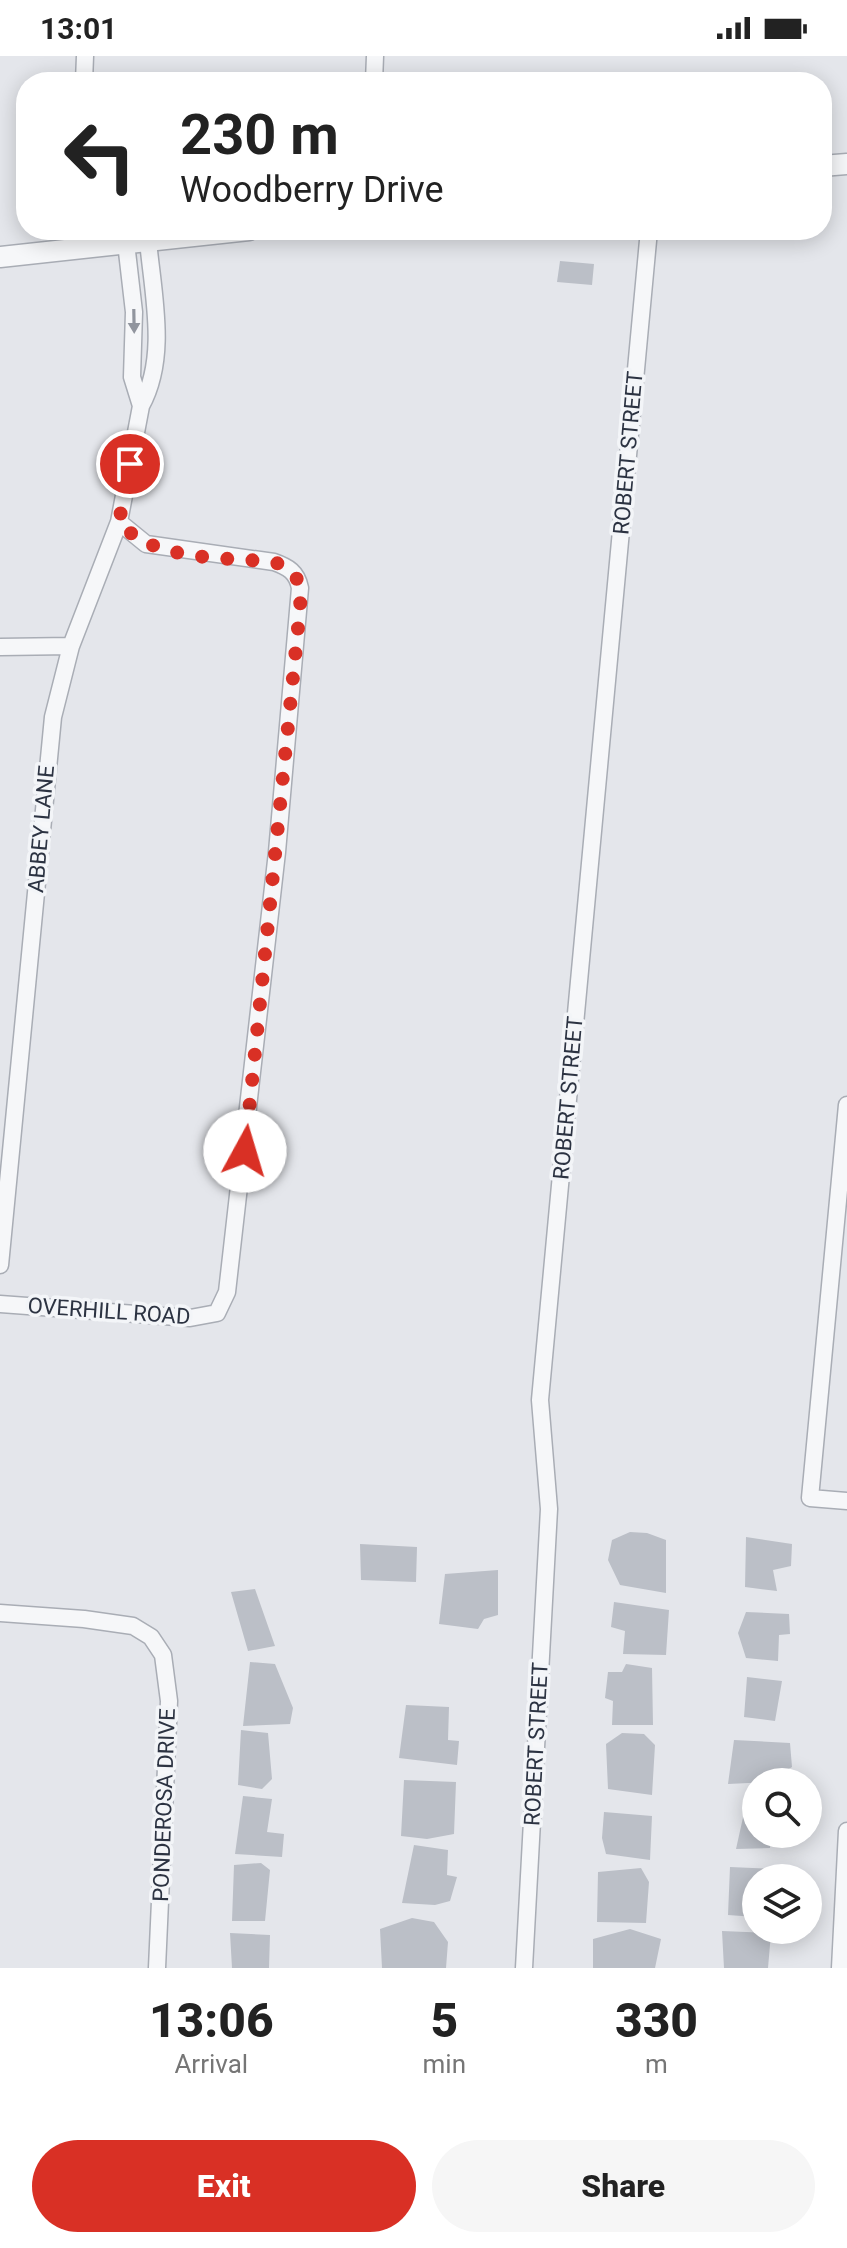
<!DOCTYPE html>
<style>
:root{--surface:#fff;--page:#f6f6f6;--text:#222;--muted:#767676;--accent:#d93025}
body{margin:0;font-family:Roboto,sans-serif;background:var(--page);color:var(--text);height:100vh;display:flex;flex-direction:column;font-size:30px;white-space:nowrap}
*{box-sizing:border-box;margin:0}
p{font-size:26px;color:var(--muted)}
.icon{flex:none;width:44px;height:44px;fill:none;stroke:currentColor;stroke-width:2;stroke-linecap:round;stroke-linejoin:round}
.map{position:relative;height:1912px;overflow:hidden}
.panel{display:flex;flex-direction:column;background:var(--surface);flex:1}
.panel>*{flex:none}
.guide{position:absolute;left:16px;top:16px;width:816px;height:168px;border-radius:32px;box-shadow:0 4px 20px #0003;background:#fff;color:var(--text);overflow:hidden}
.buttons{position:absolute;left:742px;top:1712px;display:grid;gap:16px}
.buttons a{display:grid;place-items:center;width:80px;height:80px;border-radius:50%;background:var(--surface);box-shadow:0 4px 20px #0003;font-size:40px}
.pin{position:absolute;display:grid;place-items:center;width:68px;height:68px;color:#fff;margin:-34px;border:4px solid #fff;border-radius:50%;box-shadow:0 2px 8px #0007}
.me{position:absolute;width:88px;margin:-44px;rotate:6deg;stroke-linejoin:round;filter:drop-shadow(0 0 6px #0008)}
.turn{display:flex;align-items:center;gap:28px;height:168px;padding:0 32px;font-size:36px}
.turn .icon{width:104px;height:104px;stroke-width:2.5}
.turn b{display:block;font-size:56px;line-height:68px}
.eta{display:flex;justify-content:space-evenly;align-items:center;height:136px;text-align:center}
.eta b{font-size:48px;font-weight:800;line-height:56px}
.button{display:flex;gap:16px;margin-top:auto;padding:16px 32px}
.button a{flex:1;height:92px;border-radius:48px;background:var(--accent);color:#fff;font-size:32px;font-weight:800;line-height:92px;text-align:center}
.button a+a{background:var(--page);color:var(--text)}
.status{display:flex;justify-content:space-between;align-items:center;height:56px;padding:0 40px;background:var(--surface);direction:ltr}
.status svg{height:22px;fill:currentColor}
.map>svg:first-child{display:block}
.building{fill:#bbbfc7}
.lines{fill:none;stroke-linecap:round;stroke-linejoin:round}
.minor-casing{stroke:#a9adb5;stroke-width:19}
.tertiary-casing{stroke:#a9adb5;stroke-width:23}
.minor{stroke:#f6f7f9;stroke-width:16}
.tertiary{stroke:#f6f7f9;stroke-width:20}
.oneway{fill:#91959e}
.route{stroke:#d93025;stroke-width:14;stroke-dasharray:0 25.2}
.labels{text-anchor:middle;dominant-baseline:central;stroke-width:7;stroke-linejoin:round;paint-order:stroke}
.street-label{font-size:22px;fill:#2c3342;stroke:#f3f5f8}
</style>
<div class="status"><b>13:01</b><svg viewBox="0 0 49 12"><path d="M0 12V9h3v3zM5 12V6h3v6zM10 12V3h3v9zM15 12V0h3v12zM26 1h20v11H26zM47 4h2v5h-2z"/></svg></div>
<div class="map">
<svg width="847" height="1912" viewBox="0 0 847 1912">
<rect width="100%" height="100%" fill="#e4e6eb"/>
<path class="building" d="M560,205l34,3 -2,21 -35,-3z
M630,1476l17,1 19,7v53l-46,-8 -12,-25 4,-20z
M746,1481l46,7 -1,22 -18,4 4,21 -32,-4z
M360,1488l57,3 -1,35 -55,-2z
M498,1514v45l-14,4 -6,10 -39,-5 6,-50z
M255,1533l20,57 -27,5 -17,-59z
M614,1546l55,8 -3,45 -43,-1 2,-23 -14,-4z
M746,1556l43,2 1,20 -11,1 -1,26 -32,-3 -8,-25z
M250,1606l25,2 18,44 -3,16 -47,2z
M626,1608l26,4 1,57h-41l1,-24 -8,-3 3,-26h14z
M747,1621l35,4 -7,40 -31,-4z
M406,1649l43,2 -1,33 11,1 -2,24 -58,-7z
M241,1674l27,3 4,46 -10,10 -24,-4z
M622,1677l22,1 11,11 -3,50 -44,-6 -2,-45z
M734,1684l56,3 2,24 -24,15 -40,2z
M404,1724l52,2 -2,52 -27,5 -26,-3z
M243,1740l29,3 -5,33 17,2 -2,23 -47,-3z
M746,1748l10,1v29h14v14l-34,1z
M604,1756l48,4 -2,44 -44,-6 -4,-16z
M414,1789l34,5 -1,25 10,2 -7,24 -15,4 -33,-2z
M261,1807l9,7 -5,51h-33l2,-56z
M730,1811l47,2 -1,9h-20v39l-28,-2z
M641,1812l8,14 -3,41 -49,-1 1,-50z
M412,1862l22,4 14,20 -2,26h-64l-2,-39z
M630,1873l31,10 -6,29h-62v-29z
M722,1875l49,2 -3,35h-44z
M230,1877l40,2 -1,33h-37z"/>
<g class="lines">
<defs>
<path id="minor" d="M84,26l1,-26
M374,26l1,-26
M78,174l3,18
M126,187l8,69 -2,65 9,29c27,-49 12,-111 7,-165
M0,591l71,-1
M847,1049l-37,393 37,3
M0,1209l53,-548 18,-71 48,-124 22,-116
M0,1248l190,14 27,-5 10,-21 50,-440 23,-264c-3,-16 -12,-21 -26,-26l-128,-18 -27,-22
M0,1557l84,6 49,7 18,11 12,18 6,46 -12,267
M524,1912l25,-459 -9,-109 109,-1170
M840,1912l7,-137"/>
<path id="tertiary" d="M822,110l25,-2
M0,201l249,-27"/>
</defs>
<use href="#minor" class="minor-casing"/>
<use href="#tertiary" class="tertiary-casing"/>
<use href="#minor" class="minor"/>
<use href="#tertiary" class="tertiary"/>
</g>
<defs><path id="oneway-solid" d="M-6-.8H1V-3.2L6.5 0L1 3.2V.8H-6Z" transform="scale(2)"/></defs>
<use class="oneway" href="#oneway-solid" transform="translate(134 265) rotate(89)"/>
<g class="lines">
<path class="route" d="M130,408l-11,58c34,40 106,35 155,40 35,13 26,35 24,66l-53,523"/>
</g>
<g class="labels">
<g class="street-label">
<text transform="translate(628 397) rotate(-85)">ROBERT STREET</text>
<text transform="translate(41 773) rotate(-85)">ABBEY LANE</text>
<text transform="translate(568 1042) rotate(-85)">ROBERT STREET</text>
<text transform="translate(109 1255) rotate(4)">OVERHILL ROAD</text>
<text transform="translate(536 1688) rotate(-87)">ROBERT STREET</text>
<text transform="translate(164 1749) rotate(-88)">PONDEROSA DRIVE</text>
</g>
</g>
</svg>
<div class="buttons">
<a><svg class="icon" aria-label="search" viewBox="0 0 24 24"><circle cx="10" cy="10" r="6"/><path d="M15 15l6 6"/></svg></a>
<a><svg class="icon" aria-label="layers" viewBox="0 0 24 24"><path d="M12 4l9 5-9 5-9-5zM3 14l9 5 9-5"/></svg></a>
</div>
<div class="pin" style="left:130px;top:408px;background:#d93025"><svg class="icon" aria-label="arrive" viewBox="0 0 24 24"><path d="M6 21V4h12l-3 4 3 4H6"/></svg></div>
<svg class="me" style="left:245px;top:1095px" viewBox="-20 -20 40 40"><circle r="19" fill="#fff"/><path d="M0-13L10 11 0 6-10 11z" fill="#d93025"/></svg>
<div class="guide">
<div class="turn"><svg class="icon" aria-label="left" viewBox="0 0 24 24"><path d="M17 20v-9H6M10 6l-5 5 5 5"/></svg><div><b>230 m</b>Woodberry Drive</div></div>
</div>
</div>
<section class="panel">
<div class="eta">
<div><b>13:06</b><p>Arrival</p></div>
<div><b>5</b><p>min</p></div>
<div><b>330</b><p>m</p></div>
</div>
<div class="button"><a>Exit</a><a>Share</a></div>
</section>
